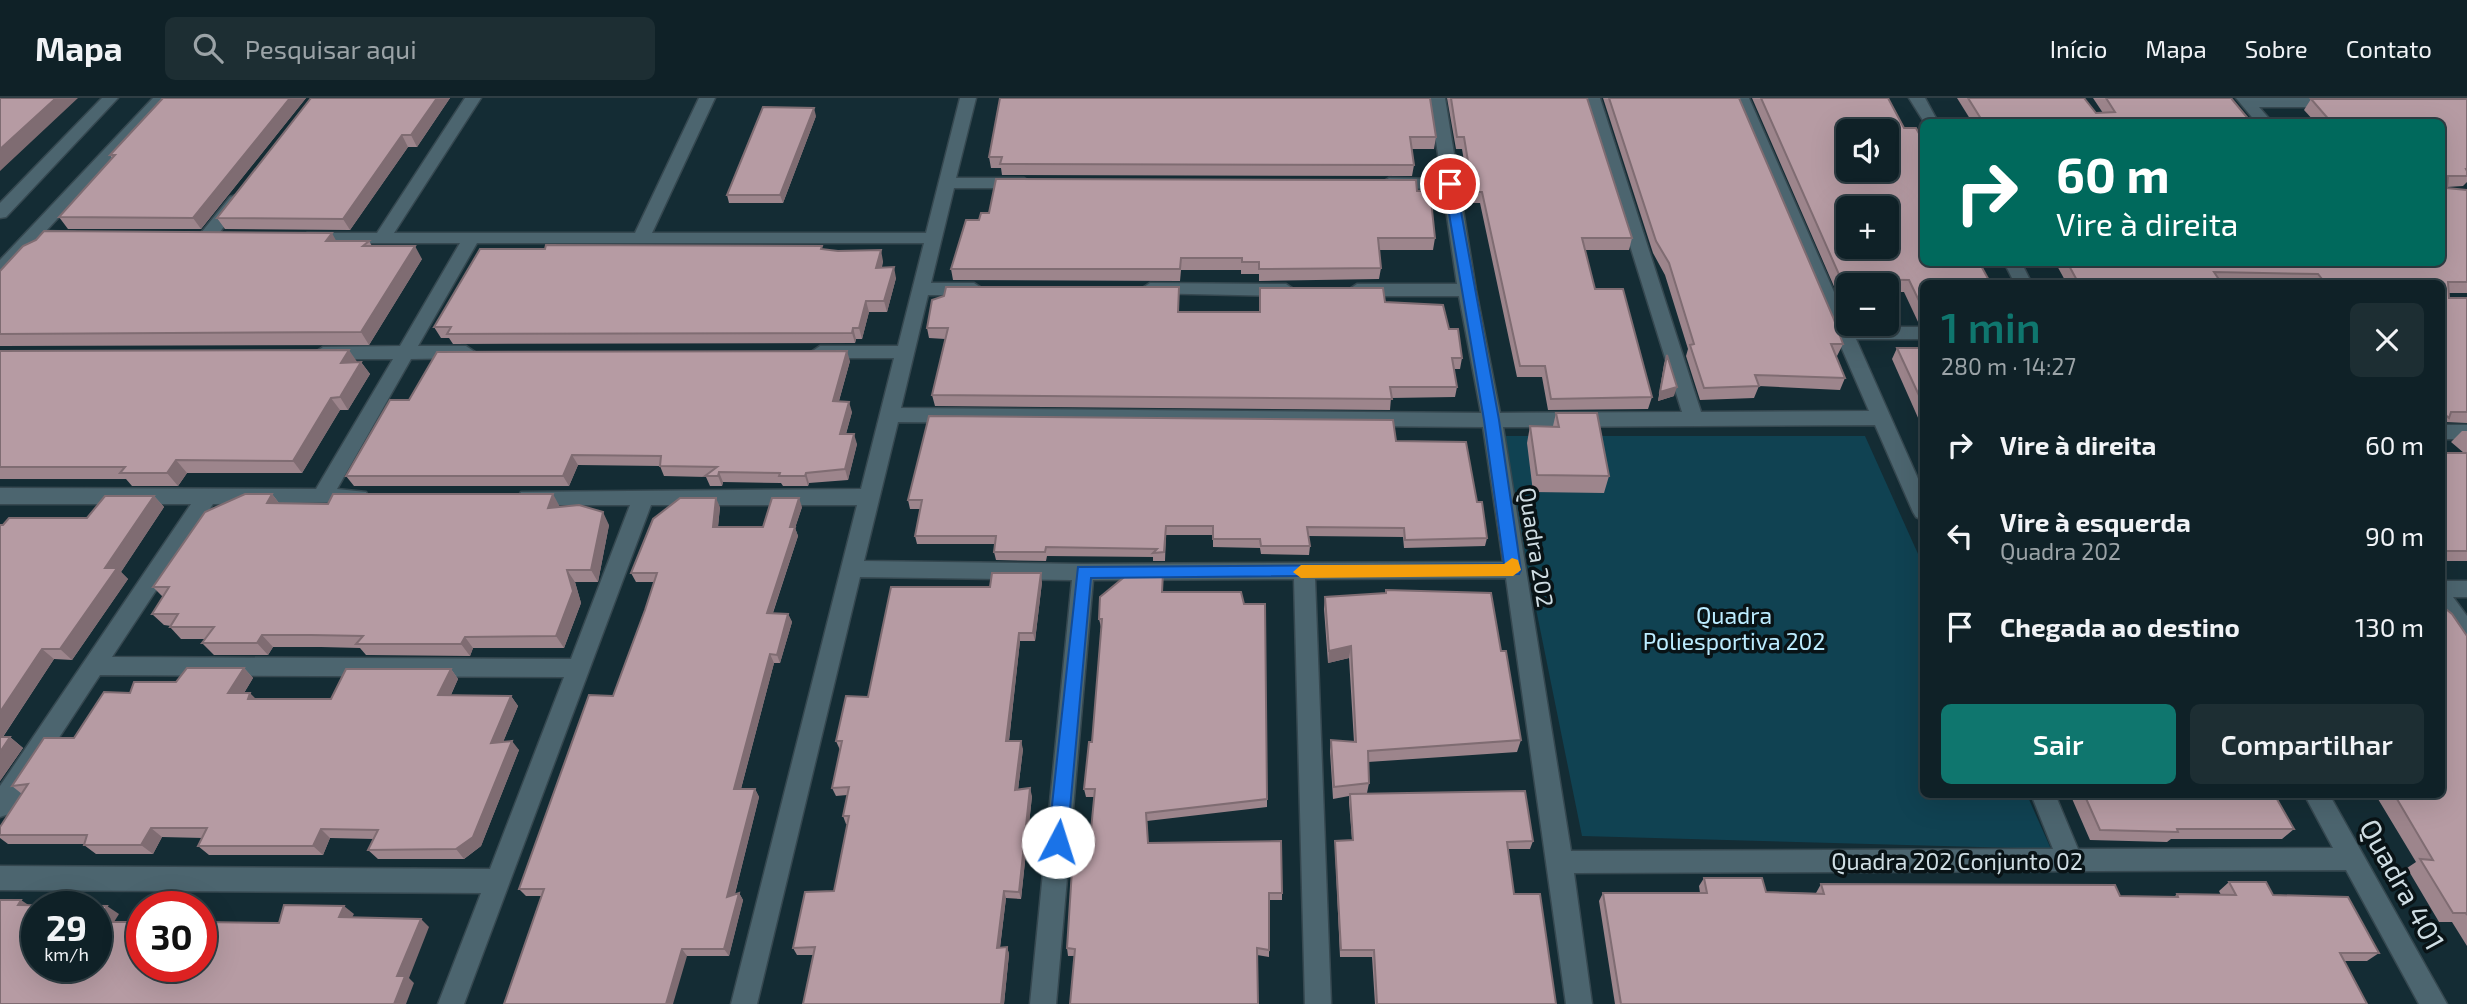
<!DOCTYPE html>
<html lang="pt">
<meta charset="utf-8">
<style>
:root{--surface:#0f2127;--page:#1d2e33;--text:#f1f3f6;--muted:#9ba3a7;--line:#2f3e44;--accent:#0f766e}
body{margin:0;font-family:"Exo 2",sans-serif;background:var(--page);color:var(--text);height:100vh;display:flex;flex-direction:column;font-size:26px;white-space:nowrap}
*{box-sizing:border-box;margin:0}
p{font-size:23px;color:var(--muted)}
.icon{flex:none;width:38px;height:38px;fill:none;stroke:currentColor;stroke-width:2;stroke-linecap:round;stroke-linejoin:round}
.map{position:relative;flex:1;overflow:hidden}
.sheet{position:absolute;left:1920px;top:182px;width:525px;height:518px;display:flex;flex-direction:column;background:var(--surface);border-radius:10px;box-shadow:0 7px 28px #0002,0 0 0 2px var(--line)}
.sheet>*{flex:none}
.guide{position:absolute;left:1920px;top:21px;width:525px;height:147px;border-radius:10px;box-shadow:0 7px 28px #0002,0 0 0 2px var(--line);background:#00695c;color:#fff;overflow:hidden}
.buttons{position:absolute;left:1836px;top:21px;display:grid;gap:14px}
.buttons a{display:grid;place-items:center;width:63px;height:63px;border-radius:10px;background:var(--surface);box-shadow:0 7px 28px #0002,0 0 0 2px var(--line);font-size:35px}
.speed{position:absolute;left:21px;top:793px;display:flex;gap:14px;font-size:35px;font-weight:700;text-align:center}
.speed>*{display:grid;place-content:center;width:91px;height:91px;border-radius:50%;background:var(--surface);box-shadow:0 7px 28px #0002,0 0 0 2px var(--line);line-height:1}
.speed small{font-size:18px;font-weight:400}
.speed .limit{border:10px solid #d22;background:#fff;color:#111}
.pin{position:absolute;display:grid;place-items:center;width:60px;height:60px;color:#fff;margin:-30px;border:4px solid #fff;border-radius:50%;box-shadow:0 2px 7px #0007}
.me{position:absolute;width:77px;margin:-38px;rotate:5deg;stroke-linejoin:round;filter:drop-shadow(0 0 5px #0008)}
.turn{display:flex;align-items:center;gap:24px;height:147px;padding:0 21px;font-size:32px}
.turn .icon{width:91px;height:91px;stroke-width:2.5}
.turn b{display:block;font-size:49px;line-height:60px}
.round{display:grid;place-items:center;flex:none;width:74px;height:74px;border-radius:10px;background:var(--page)}
.headline{display:flex;align-items:center;justify-content:space-between;height:119px;padding:0 21px}
h1{font-size:42px;font-weight:600;line-height:52px;color:var(--accent)}
.primary-button{display:flex;gap:14px;margin-top:auto;padding:14px 21px}
.primary-button a{flex:1;height:80px;border-radius:10px;background:var(--accent);color:#fff;font-size:28px;font-weight:600;line-height:80px;text-align:center}
.primary-button a+a{background:var(--page);color:var(--text)}
ul{padding:0;list-style:none}
li{display:flex;align-items:center;gap:21px;height:91px;padding:0 21px}
li div{flex:1}
li b{display:block;font-size:26px}
li em{font-style:normal}
header{display:flex;align-items:center;gap:42px;box-sizing:border-box;height:98px;padding:0 35px;background:var(--surface);border-bottom:2px solid var(--line)}
header strong{font-size:33px}
nav{display:flex;gap:38px;margin-inline-start:auto;font-size:24px}
.search{width:490px;height:63px;background:var(--page);display:flex;align-items:center;gap:18px;box-sizing:border-box;padding:0 24px;border-radius:10px;color:var(--muted);font-size:26px}
.map>svg:first-child{display:block}
.green{fill:#104252}
.lines{fill:none;stroke-linecap:round;stroke-linejoin:round}
.minor-casing{stroke:#364850;stroke-width:3}
.minor{fill:#4c656f;fill-rule:evenodd}
.wall{fill:#9d858c}
.shaded-wall{fill:#7f6c72}
.building{fill:#b69ba3;stroke:#7f6c72;stroke-width:2;fill-rule:evenodd}
.route{fill:#1a73e8;stroke:#114b97;stroke-width:2}
.slow{fill:#f59e0b}
.labels{text-anchor:middle;dominant-baseline:central;stroke-width:7;stroke-linejoin:round;paint-order:stroke}
.street-label{font-size:23px;fill:#cfdde3;stroke:#091316}
.park-label{font-size:23px;fill:#bcecff;stroke:#091316}
.near-street-label{font-size:28px;fill:#cfdde3;stroke:#091316}
</style>
<header>
<strong>Mapa</strong>
<div class="search"><svg class="icon" aria-label="search" viewBox="0 0 24 24"><circle cx="10" cy="10" r="6"/><path d="M15 15l6 6"/></svg>Pesquisar aqui</div>
<nav><a>Início</a><a>Mapa</a><a>Sobre</a><a>Contato</a></nav>
</header>
<div class="map">
<svg width="2467" height="906" viewBox="0 0 2467 906">
<rect width="100%" height="100%" fill="#142c34"/>
<path class="green" d="M1501,338h364l58,129v229l104,1 24,54 -469,-13z"/>
<g class="lines">
<defs>
<path id="minor" d="M102,0h16l-112,119 -6,1v-15z
M153,0h16l-123,133 29,1 2,4 -2,4 -39,1 -30,33 -6,1v-15z
M465,0h16l-87,135h241l64,-135h16l-63,135h274l34,-135h16l-20,80h68l8,5 -8,5h-70l-23,95h43l9,6 -9,6h-46l-27,113 580,5 -22,-117h-102l-9,-6 9,-6h100l-14,-95 -54,-1 -8,-5 8,-5 53,1 -13,-81h16l31,192 24,123 182,-1 -98,-314h16l101,314 168,-1 -136,-313h16l99,226 3,3h72v12h-67l67,151v30l-7,-3 -3,-5 -38,-87 -372,2 68,424 482,-2 -22,-55h24l23,55 255,-1 -29,-54h25l118,210h-28l-73,-134 -772,3 18,131h-26l-60,-426 -191,1 16,425h-26l-11,-425 -201,1 -37,424h-26l42,-424 -212,-3 -103,427h-26l126,-499h-206l-187,499h-26l43,-111 -481,-3v-24l490,3 74,-192 -464,-2 -91,139 -9,3v-31l191,-282h-191v-16l316,1 77,-130h-70l-9,-6 9,-6 77,-1 60,-103h-153l-8,-5 8,-5h70zM477,145h447l-26,103h-78l-9,6 9,6h74l-33,131 -340,3 -3,5 3,5 7,3h102l-59,154 -459,-2 101,-153 153,-2 3,-5 -3,-5 -29,-3 74,-130 55,-1 9,-6 -9,-6h-48zM898,324l585,5 20,135 -420,2 -219,-3z
M1909,0h16l13,24h-14z
M2236,0h102l6,4 -8,5h-77l13,15h-16z
M236,97l8,5 -2,3 -29,38h-12l-2,-4 2,-4 29,-36z
M2004,164h17l11,22h-17z
M1150,185l136,1 9,6 -9,6 -142,-3 -3,-4z
M2441,327h26v14h-26z
M2441,483h26v16h-14l14,19v26c-26,-9 -26,-39 -26,-61z"/>
</defs>
<use href="#minor" class="minor-casing"/>
<use href="#minor" class="minor"/>
</g>
<path class="wall" d="M163,0h143l-105,131h-133l-9,-12 53,-59 -2,-3z
M311,0h139l-33,49h-9l-58,83 -125,-1 -8,-11z
M1000,0l436,39 -2,12h-23l3,16 -2,11 -410,-1 -1,-7h-10l-2,-11z
M1447,0h140l45,140 -3,12h-44l10,39 57,108 -4,12 -100,1 -6,-33h-25l-37,-174h-9l-9,-54h-6z
M1603,0h136l104,246 -6,12h-1l9,22 -5,12 -81,-4 -5,12 -54,2 -14,-44 2,-7 -23,-74 -12,-22z
M1752,0h136l16,30 19,13v184l-4,-1 -15,-32h-18v-7h-38v6h-12z
M1957,0h127l12,15h7l-10,-15h138l20,24h-279z
M2311,1h156v83l-4,4 -16,1v1l20,2v103h-19l1,5h18v125l-22,-1 -4,4v-142h-374l-12,-22h386v-140h-126l-11,-12z
M816,18l-33,87h-54l-2,-8z
M1417,93l18,47 -2,12h-54l2,18 -2,11 -120,2v-7h-18v-4h-60l-1,11 -227,-1 -2,-11 28,-49z
M336,143h33l3,5 50,13 -53,86 -369,1v-75z
M823,151l60,12 -1,6 14,11 -9,34h-18l-7,27h-6l-1,4 -402,1 -4,-6h-8l-7,-11z
M1179,189v25h81l125,-10 64,27 13,29 -2,11h-6l3,18 -2,10 -64,1 -1,12 -455,-4 -3,-11 13,-56 -16,-1 -2,-10z
M1897,250h26v81l-31,-70z
M0,253l361,11 9,12 -22,36h-8l-38,63h-115l-9,13h-46l-6,-7h-126z
M1667,257l7,41 -16,5 6,-37z
M850,263l-11,40 13,11 -6,22 11,10 -9,36 -39,3 -1,3h-25l-2,-3 -58,-1 -1,4h-12l-4,-9 -42,-1 -4,-10 -82,-1 -9,21h-215l-8,-10 63,-76z
M1556,315l53,63 -5,17 -71,-1 -6,-49 3,-17h23z
M2462,333h5v130h-26v-108h23l-13,-11z
M1396,343l81,61 10,36 -2,8 -81,2 -1,-11 -95,-1 2,10 -1,9 -48,-1 -1,-6 -47,-1v-12h-47l-1,26h-12v-4l-106,-1 -1,5 -50,-1 -2,-8 1,-8h-78l-2,-8 5,-27h-10l-2,-9z
M272,396l7,9 281,4 49,18 -11,57h-23l6,21 -17,45h-91l-3,8 -104,-1 -6,-7 -39,-1h-48l-5,8h-54l-12,-12 3,-4h-24l-11,-12 1,-1 -7,-1 -12,-11 11,-17 -10,-10z
M154,398l10,11 -43,65 7,7 -56,81 -18,-1 -51,78h7l13,11 -23,33v-256l87,-7z
M720,409l-2,20h45l39,-20 -7,21 3,8 -25,77 15,1 4,8 -12,41h-6l-33,126h14l4,8 -24,97 4,-1 4,7 -14,56h-42l-146,-60h-15l-7,-7 94,-193 32,-86 9,-28h-18l-5,-9z
M1163,475v19l104,207v8l-120,14 1,22 134,50v7h-13v57l-12,-2 -189,1 -1,-8 23,-108 4,-43h-8l-2,-8 8,-47 9,-115 -2,-8z
M1042,484l-7,59h-15l-11,100 14,8 -5,41 14,6 -11,103 -15,-1 -6,50 7,-1 2,7 -5,50h-201l11,-49h-17l-4,-7 41,-57 13,-67h-1l-3,-8 4,-21 -11,1 -4,-8 9,-38h-1l-4,-9 32,-44 122,-110z
M1325,499l176,54 20,89 -4,12 -149,10 1,21 -2,10 166,48 -3,8h-22l6,45 42,110h-181l-3,-47h-32l-5,-109v-7l17,-1 -3,-38v-6l-16,3 -3,-48 1,-11 23,2 -5,-84 -21,5 -4,-54z
M2467,538v310l-15,-24h-13l-32,-54 9,-6 -41,-68h66z
M244,570l9,10 -9,15 12,6h75l120,-30 7,10 -7,16 60,1 7,10 -15,36 16,8 -38,96 -17,13h-86l-10,-9 6,-11 -44,-1 -7,17h-114l-11,-9 5,-8 -41,-1 -9,17h-57l-12,-9v-1h-76l-8,-6v-11l22,-33 -10,-8 62,-48 56,-45 46,-11z
M2070,696h204l20,35 -12,10h-111l-4,3 -77,-2z
M1704,780l62,14 50,1 5,-9 299,12 54,1 3,-3 44,1 -2,-4 10,-9 44,13 106,58 -12,8h-23l23,43h-752l-16,-103 4,-8h97l-1,-7z"/>
<path class="shaded-wall" d="M56,0h22l-78,73v-22z
M290,0h16l-105,131 -8,-11z
M437,0h13l-33,49 -6,-12z
M814,10l2,8 -33,87 -3,-8z
M402,37l6,12 -58,83 -7,-11z
M332,135l7,13 -13,-5z
M415,148l7,13 -53,86 -8,-13z
M881,152l2,11 -4,17 -3,-10z
M894,169l2,11 -9,34 -3,-11z
M866,203l3,11 -7,27 -3,-11z
M853,230l3,11 -1,4 -3,-10z
M349,252l9,13h-17z
M847,253l3,10 -14,50 -3,-10z
M361,264l9,12 -22,36 -8,-13z
M1677,289l-3,9 -16,5 2,-9z
M331,300l9,12 -38,63 -9,-12z
M849,304l3,10 -9,32 -3,-10z
M854,336l3,10 -9,36 -3,-11z
M572,357l6,10 -9,21 -6,-10z
M176,362l11,13 -9,13 -11,-13z
M719,374l4,10 -1,4 -4,-10z
M806,375l3,10 -1,3 -3,-10z
M272,396l10,13 -15,-4z
M553,396l7,13 -12,1z
M154,398l10,11 -43,65 7,7 -56,81 -12,-11 45,-81z
M716,400l4,9 -3,29 -4,-9z
M799,400l3,9 -7,21 3,8 -28,85 -3,-8 23,-86z
M603,414l6,13 -11,57 -7,-12z
M567,472l8,12 6,21 -17,45 -8,-12z
M1041,475l1,9 -7,59 -2,-8z
M788,516l4,8 -12,41 -3,-8z
M1019,535l1,8 -12,108 -2,-8z
M262,537l11,12 -5,8 -11,-12z
M465,539l8,11 -3,8 -9,-12z
M1351,548l-2,12 -21,5 1,-12z
M42,551l12,10 -54,82v-29z
M770,556l4,9 -35,133 -5,-7z
M244,570l9,10 -15,25 -10,-10z
M451,571l7,10 -12,26 -8,-10z
M250,595l10,10 -12,-4z
M511,598l7,10 -19,46 -8,-9z
M10,639l13,11 -23,33v-29z
M512,643l7,9 -38,96 -17,13 -8,-10z
M1021,643l2,8 -6,49 -2,-8z
M1030,690l2,8 -11,103 -2,-7z
M755,691l4,8 -27,108 -5,-8z
M151,730l11,9 -9,17 -12,-9z
M321,731l9,9 -7,17 -10,-9z
M1004,793l2,7 -7,57 -2,-7z
M739,795l4,7 -14,56 -5,-7z
M21,802l12,8 -15,-3z
M107,808l12,8 -10,16 -12,-8z
M344,808l10,8 -6,11 -9,-8z
M421,821l8,8 -20,51 5,5 -8,21h-12l3,-28z
M1007,849l2,7 -5,50h-3z
M682,851l5,7 -14,48h-7z"/>
<path class="building" d="M0,0h56l-56,51z
M163,0h127l-97,120 -134,-1 56,-62h-5z
M311,0h126l-26,37h-9l-59,84 -126,-1z
M1000,0h430l6,39h-26l4,28 -414,-1 2,-7h-13z
M1451,0h136l45,140h-50l13,51h28l29,108 -101,2 -6,-33h-25l-38,-174h-9l-9,-55h-7z
M1609,0h130l94,219 10,27h-12l14,34 -90,-3 4,11 -55,2 -14,-43 4,-1 -25,-81 -13,-22z
M1761,0h127l16,30h12l7,13v17h-3l3,6v98h56l12,22h-68v25l-14,-29 -68,-1zM1848,33h38v39h-38zM1848,110h38v39h-38z
M1968,0h116l12,15 19,-1 -9,-14h125l20,24h-268z
M2311,1h156v70h-1l1,2v5h-19l-1,12 20,2v92h-19l1,16h18v114h-16l-2,6 -8,-7v-127h-115l-8,-10 -104,-2 8,12h-143l-12,-22h374v-140h-110z
M763,9l51,1 -34,87h-53z
M996,81l420,1 1,11h13l5,47h-57l3,30 -122,1v-7h-17v-4h-61l-1,11h-229l15,-49h13l2,-7h8z
M44,133l288,2 -6,8h43l-6,5h52l-54,86 -361,2v-63l23,-25 13,-6z
M546,147l276,1 -1,3 17,2 43,-1 -5,18 18,-1 -10,34h-18l-7,27h-6l-1,5 -405,1 4,-7h-17l46,-78h65z
M946,189h233l-1,25h82v-24h123l2,14 58,3 6,24h9l4,29h-10l5,29h-67l2,12 -460,-4 16,-67h-21l5,-28 12,-4z
M1897,250h26v56z
M349,252l-8,13 20,-1 -21,35 -9,1 -38,63 -117,-1 -9,13h-47l5,-6h-125v-116z
M847,253l-14,50 16,1 -9,32h14l-9,35 -39,4 -1,3h-26l1,-3 -61,-1 -1,4h-13l12,-9 -57,-1 1,-10 -89,-1 -9,21h-217l44,-76h19l28,-48z
M1667,257l10,32 -17,5z
M1556,315h41l12,63 -72,-1 -7,-49 29,1z
M929,318l464,4 3,21 70,1 11,60h5l5,36 -82,2 -1,-12 -97,-1 3,19h-49l-1,-7h-47v-13h-47l-2,26 -11,1 4,-4 -111,-2 -1,5h-51l2,-16h-81l7,-36h-14z
M2441,355h26v98h-26z
M245,396h27l-5,9 61,1 5,-10h220l-5,14 31,-3 24,7 -12,58h-24l6,21 -17,45 -91,1 -4,7h-105l7,-8 -52,-1h-49l-5,8h-55l12,-16h-44l8,-13h-26l17,-27h-16l52,-75z
M105,398h49l-49,72h12l-57,81h-18l-42,63v-187h3l6,-7h78z
M680,400h36l-3,29h50l9,-29h27l-9,29h5l-28,86 21,1 -11,41 -7,-1 -36,135h21l-28,108 12,-4 -15,56h-42l-16,55h-162l40,-115h-25l70,-194 24,1 32,-86 12,-37h-26l22,-54z
M992,475h49l-8,60h-14l-13,108h15l-6,49 15,-2 -11,104 -15,-1 -7,57 10,-1 -6,57h-198l12,-57 -22,1 12,-56 29,-1 15,-75h-6l6,-29 -17,1 10,-47h-6l10,-45 22,1 23,-110h99z
M1163,475l-1,19h79l3,12h21l2,195 -121,14 2,30 133,-2 1,52h-13v57l-12,-2 1,56h-188l5,-55 -8,-1 7,-109 16,1 5,-51h-11l5,-47h3l10,-123h-3l1,-22 28,-23z
M1386,492l105,3 10,58h5l15,89 -153,11 1,32 -35,4 -3,-47 25,2 -5,-96 -22,5 -4,-54 61,-4z
M2441,507l11,9 15,22v279l-1,-2h-13l-33,-54 13,1 -39,-66h47z
M187,570h57l-16,25h22l-2,6h83l15,-30h105l-13,26 73,1 -20,47 21,-2 -39,96 -17,12 -88,1 10,-20 -57,-1 -8,17h-115l9,-18h-56l-10,17h-57l3,-10h-87v-8l28,-43 -16,2 32,-48h30l30,-46 26,1 4,-11h42z
M0,639h10l-10,15z
M1525,693l8,50 -26,1 7,52h26l16,110h-179l-3,-54h-33l-6,-109 18,-1 -3,-46z
M2084,696h190l20,35h-117l1,3 -78,-2z
M1704,780h58l4,14 58,2 -3,-10 294,1 5,11 58,1 -1,-3 59,1 -7,-13h37l7,13 75,2 31,56h-39l27,51h-746l-18,-111h104z
M0,802h21l-3,5 89,1 -10,16h45v44h59v-44l78,1 5,-18 60,1 -5,11 82,2 -24,57h8l-11,28h-394zM37,808h59v60h-59z"/>
<path class="route" d="M1450,82l6,4 43,236 22,150 -2,4 -428,4 -24,264 -2,6 -7,2 -7,-2 -3,-6 30,-275 426,-3 -20,-144 -40,-236z"/>
<path class="slow" d="M1512,460l6,2 3,10 -8,6 -212,2 -8,-6 8,-7 203,-1z"/>
<g class="labels">
<g class="street-label">
<text transform="translate(1537 449) rotate(81)">Quadra 202</text>
<text x="1957" y="763">Quadra 202 Conjunto 02</text>
</g>
<g class="park-label">
<text x="1734" y="517">Quadra<tspan x="1734" dy="26">Poliesportiva 202</tspan></text>
</g>
<g class="near-street-label">
<text transform="translate(2403 786) rotate(61)">Quadra 401</text>
</g>
</g>
</svg>
<div class="buttons">
<a><svg class="icon" aria-label="sound" viewBox="0 0 24 24"><path d="M4 9h4l5-4v14l-5-4H4zM17 9q2 3 0 6"/></svg></a>
<a>+</a>
<a>−</a>
</div>
<div class="speed"><div>29<small>km/h</small></div><div class="limit">30</div></div>
<div class="pin" style="left:1450px;top:86px;background:#d93025"><svg class="icon" aria-label="arrive" viewBox="0 0 24 24"><path d="M6 21V4h12l-3 4 3 4H6"/></svg></div>
<svg class="me" style="left:1058px;top:744px" viewBox="-20 -20 40 40"><circle r="19" fill="#fff"/><path d="M0-13L10 11 0 6-10 11z" fill="#1a73e8"/></svg>
<div class="guide">
<div class="turn"><svg class="icon" aria-label="right" viewBox="0 0 24 24"><path d="M7 20v-9h11M14 6l5 5-5 5"/></svg><div><b>60 m</b>Vire à direita</div></div>
</div>
<section class="sheet">
<div class="headline"><div><h1>1 min</h1><p>280 m · 14:27</p></div><a class="round"><svg class="icon" aria-label="close" viewBox="0 0 24 24"><path d="M6 6l12 12M18 6L6 18"/></svg></a></div>
<ul>
<li><svg class="icon" aria-label="right" viewBox="0 0 24 24"><path d="M7 20v-9h11M14 6l5 5-5 5"/></svg><div><b>Vire à direita</b></div><em>60 m</em></li>
<li><svg class="icon" aria-label="left" viewBox="0 0 24 24"><path d="M17 20v-9H6M10 6l-5 5 5 5"/></svg><div><b>Vire à esquerda</b><p>Quadra 202</p></div><em>90 m</em></li>
<li><svg class="icon" aria-label="arrive" viewBox="0 0 24 24"><path d="M6 21V4h12l-3 4 3 4H6"/></svg><div><b>Chegada ao destino</b></div><em>130 m</em></li>
</ul>
<div class="primary-button"><a>Sair</a><a>Compartilhar</a></div>
</section>
</div>
